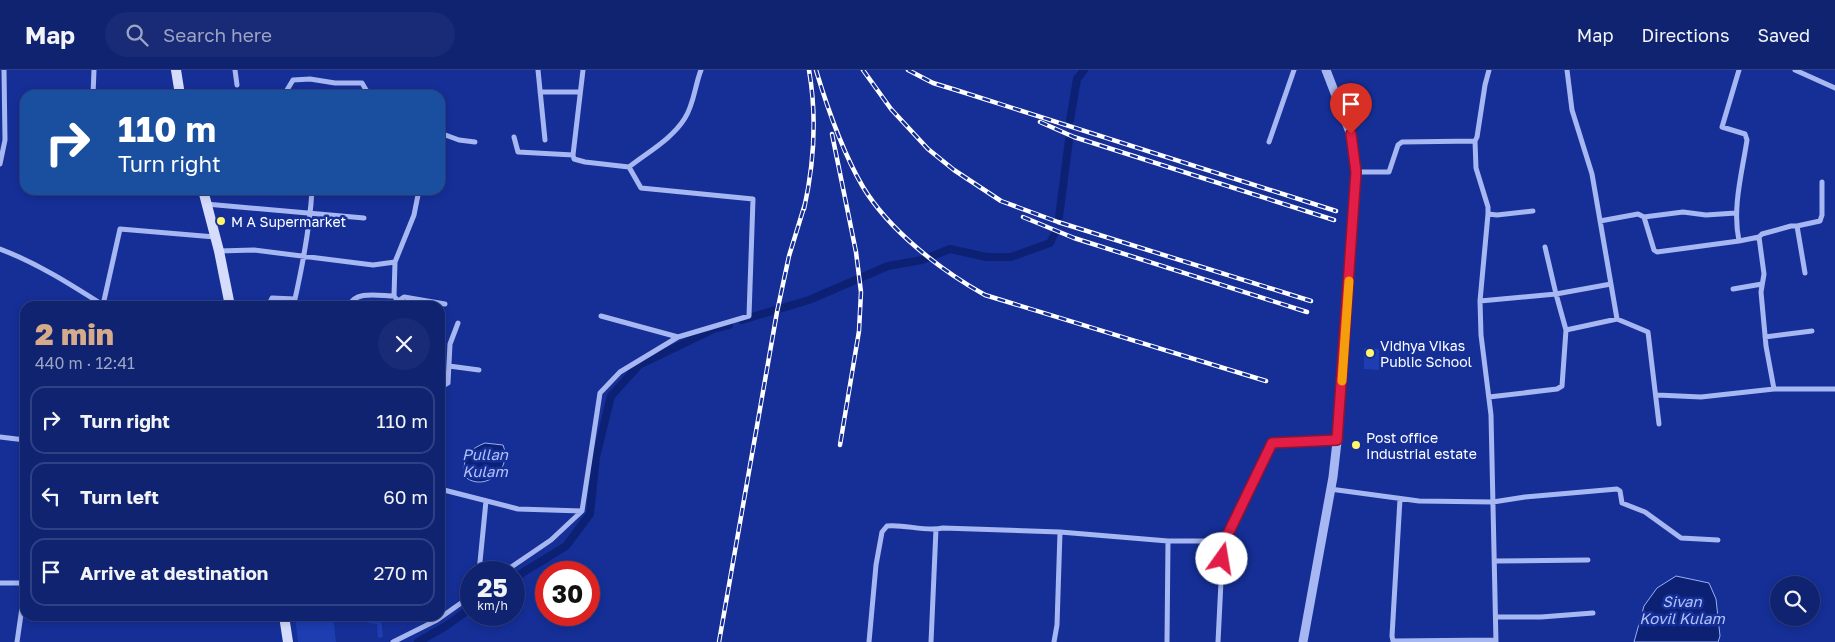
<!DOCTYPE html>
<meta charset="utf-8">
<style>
:root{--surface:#102371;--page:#192b76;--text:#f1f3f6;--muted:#9ca4c3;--line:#304084;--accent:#d6ab8b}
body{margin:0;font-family:"Golos Text",sans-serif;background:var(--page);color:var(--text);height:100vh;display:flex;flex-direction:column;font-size:19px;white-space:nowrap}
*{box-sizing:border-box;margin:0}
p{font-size:16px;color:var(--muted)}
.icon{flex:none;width:28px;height:28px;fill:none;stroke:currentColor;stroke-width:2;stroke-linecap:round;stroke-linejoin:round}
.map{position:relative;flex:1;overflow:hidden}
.drawer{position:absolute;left:20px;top:231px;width:425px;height:320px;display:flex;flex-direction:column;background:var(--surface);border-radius:15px;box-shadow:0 2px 8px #0003,0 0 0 1px var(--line)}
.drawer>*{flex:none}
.guide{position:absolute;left:20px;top:20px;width:425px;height:105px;border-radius:15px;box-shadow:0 2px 8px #0003,0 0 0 1px var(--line);background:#1a4fa0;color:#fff;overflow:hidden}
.controls{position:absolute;left:1770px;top:506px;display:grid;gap:10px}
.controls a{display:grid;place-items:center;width:50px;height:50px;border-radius:50%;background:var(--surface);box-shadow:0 2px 8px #0003,0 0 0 1px var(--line);font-size:25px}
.speed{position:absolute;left:460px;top:491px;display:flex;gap:10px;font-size:25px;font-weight:700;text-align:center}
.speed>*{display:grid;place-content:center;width:65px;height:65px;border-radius:50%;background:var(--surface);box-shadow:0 2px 8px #0003,0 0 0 1px var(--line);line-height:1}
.speed small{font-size:12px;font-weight:400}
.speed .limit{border:8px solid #d22;background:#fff;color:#111}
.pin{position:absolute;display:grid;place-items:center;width:42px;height:42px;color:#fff;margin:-51px -21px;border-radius:50% 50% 50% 0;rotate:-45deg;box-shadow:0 0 5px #0007}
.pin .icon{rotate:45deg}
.me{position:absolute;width:55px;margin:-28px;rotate:13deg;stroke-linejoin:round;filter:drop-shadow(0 0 4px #0008)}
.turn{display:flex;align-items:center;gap:18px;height:105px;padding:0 15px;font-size:22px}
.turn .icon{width:65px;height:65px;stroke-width:2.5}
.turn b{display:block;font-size:35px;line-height:42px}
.round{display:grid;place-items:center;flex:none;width:52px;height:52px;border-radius:26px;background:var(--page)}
.head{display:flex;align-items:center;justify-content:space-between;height:85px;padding:0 15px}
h1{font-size:30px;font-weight:800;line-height:38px;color:var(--accent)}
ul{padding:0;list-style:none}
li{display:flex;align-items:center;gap:15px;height:68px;margin:0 10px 8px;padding:0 5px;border:2px solid var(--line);border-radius:15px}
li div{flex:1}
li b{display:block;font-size:19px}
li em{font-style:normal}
header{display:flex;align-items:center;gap:30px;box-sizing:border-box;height:70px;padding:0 25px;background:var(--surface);border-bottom:1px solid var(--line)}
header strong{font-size:24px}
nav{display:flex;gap:28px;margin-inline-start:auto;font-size:18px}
.search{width:350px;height:45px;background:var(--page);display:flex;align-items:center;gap:12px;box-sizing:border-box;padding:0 18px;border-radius:28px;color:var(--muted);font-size:19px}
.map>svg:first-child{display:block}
.green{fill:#1d3db1}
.water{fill:#0d2174;stroke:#99aef5}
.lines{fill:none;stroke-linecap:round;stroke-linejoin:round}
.canal{stroke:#0d2174;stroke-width:8}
.minor{stroke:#a7b7f2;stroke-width:5}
.tertiary{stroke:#a7b7f2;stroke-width:9}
.secondary{stroke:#d6ddfc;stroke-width:10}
.rail-casing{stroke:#fff;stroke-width:4.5}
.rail{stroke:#152f97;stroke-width:2.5;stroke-dasharray:8;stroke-linecap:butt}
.route-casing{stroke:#92132f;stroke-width:12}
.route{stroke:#e11d48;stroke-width:9}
.slow{stroke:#f59e0b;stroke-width:9}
.poi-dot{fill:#fff768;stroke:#152f97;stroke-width:2}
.labels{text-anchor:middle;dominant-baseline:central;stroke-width:5;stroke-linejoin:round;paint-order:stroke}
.poi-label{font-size:14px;fill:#fff;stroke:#152f97;text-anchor:start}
.water-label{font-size:15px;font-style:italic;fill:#b3c3f9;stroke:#152f97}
</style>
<header>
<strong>Map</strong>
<div class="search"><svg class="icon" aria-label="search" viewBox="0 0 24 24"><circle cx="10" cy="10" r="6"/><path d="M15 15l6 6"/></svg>Search here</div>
<nav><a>Map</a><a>Directions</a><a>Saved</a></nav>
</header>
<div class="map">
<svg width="1835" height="572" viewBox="0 0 1835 572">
<rect width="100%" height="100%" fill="#152f97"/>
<path class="green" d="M1364,278l15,1v21l-15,-1z
M295,546h38l3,26h-38z
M367,546h14l2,21 -5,1 -1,-14 -9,-1z"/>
<path class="water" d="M485,373l18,2c10,23 -17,48 -38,32 -3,-20 3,-27 20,-34z
M1676,506l33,7 7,16 4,37 -2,6h-84l10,-36 13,-18z"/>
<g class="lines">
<path class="canal" d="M1070,50l7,-41 7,-9
M1059,147l10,-77
M742,250l67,-20 79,-34 34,-6 28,-11 36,8h25l39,-14 4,-8
M514,508l52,-32 24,-32 6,-57 15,-61 28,-31 75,-36 15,-4
M418,572l28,-16 25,-18"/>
<path class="minor" d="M235,0l2,15
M538,0l7,70
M583,0l-10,85 1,4 11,3 44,5c19,-15 43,-28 56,-49 9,-14 10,-33 16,-48
M1739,0l-17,57 23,7 2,6c-5,33 -15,68 -8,101
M1795,0l40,18
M540,22h40
M93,25l1,-25
M284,25l9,-15 17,-1 25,4h27l7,12
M440,63l19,7 16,2
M514,67l4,15 55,3
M1269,72l25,-72
M0,94l5,-24 -1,-70
M1356,102h33l9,-27 4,-3 73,-1
M206,134l158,14
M1488,144l9,1 36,-4
M1644,147l39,-5 23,3 30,-2
M1600,151l38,-7 6,3 10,33 3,2 82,-11 20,-4 3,-3 29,-8h6l23,-5 2,-6v-33
M1797,156l8,47
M1759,167l5,37 -3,18 5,54 8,43
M1545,177l11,47 55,-10
M0,179c37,14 70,35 103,56l17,-76 95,8
M219,181l35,-1 119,15 22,-3
M1733,219l29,-5
M394,226l1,-34 19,-47 5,-25
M398,231l6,-4 41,7
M1480,231l8,-87v-7l-12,-39 -1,-27 2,-4 8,-52 4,-15
M268,236l4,-8 23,1c8,-36 15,-72 17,-109
M349,236c6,-16 31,-10 45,-10l4,5v5
M601,246l77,21
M1617,249l31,13 11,92
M1765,267l47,-6
M449,296l30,4
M440,318l8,-5 2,-39 8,-21
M1657,325l44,2 73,-8h61
M1489,327l68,-8 5,-3 4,-56
M0,367l25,3
M440,419l78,20 64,2
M1330,419l89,12 74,1 32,-5 92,-8 3,2 2,12 23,9 36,26 37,2
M1400,429l-8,137 1,5 103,-1
M1495,491l93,-1
M479,502l7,-71
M504,502l47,-32 31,-29 18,-118 20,-21 58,-35 71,-21 4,-117 -112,-11 -12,-21
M0,513h25
M1496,547h45l52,-4
M17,572l8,-55
M393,572l44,-22 34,-24
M869,572l7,-77 6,-33 5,-6c18,-2 38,6 56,2l117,4 108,9h55l3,-3 46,-95 65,-3
M931,572l5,-113
M1054,572l3,-17 3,-93
M1167,572l1,-101
M1218,572l5,-101
M1496,572l-5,-227 -10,-80 -1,-34 76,-7 10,36 51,-11 -25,-145 -20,-64 -5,-40"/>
<path class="tertiary" d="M1303,572l30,-165 5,-44 18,-261 -5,-37 -25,-65"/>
<path class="secondary" d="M176,0l4,25
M203,120l16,61 11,55
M284,546l4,26"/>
<defs>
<path id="rail" d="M816,0c12,40 26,81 47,117 26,43 77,83 122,108l281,86
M863,0l28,39 37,40 26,21 47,31 57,21 253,79
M908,0l25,13 23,7 380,121
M1040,52l34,15 260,83
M832,64l24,118 5,40 -2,39 -19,114
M804,139c10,-45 13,-93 5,-139
M1023,147l51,21 233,74
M719,572l58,-330 12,-56 16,-52"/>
</defs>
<use href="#rail" class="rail-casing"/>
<use href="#rail" class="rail"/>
</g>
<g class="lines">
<defs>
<path id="route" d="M1222,489l1,-18 3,-3 46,-95 65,-3 19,-268 -5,-38"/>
</defs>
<use href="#route" class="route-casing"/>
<use href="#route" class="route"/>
<path class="slow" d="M1342,311l7,-100"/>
</g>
<g class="poi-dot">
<circle cx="221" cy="151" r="5"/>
<circle cx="1370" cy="283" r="5"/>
<circle cx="1356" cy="375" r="5"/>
</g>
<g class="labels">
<g class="poi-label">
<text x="231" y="151">M A Supermarket</text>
<text x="1380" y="275">Vidhya Vikas<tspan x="1380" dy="16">Public School</tspan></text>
<text x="1366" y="367">Post office<tspan x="1366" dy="16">Industrial estate</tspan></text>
</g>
<g class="water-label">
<text x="485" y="384">Pullan<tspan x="485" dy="17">Kulam</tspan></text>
<text x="1682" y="531">Sivan<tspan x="1682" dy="17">Kovil Kulam</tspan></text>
</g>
</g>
</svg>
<div class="controls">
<a><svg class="icon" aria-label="search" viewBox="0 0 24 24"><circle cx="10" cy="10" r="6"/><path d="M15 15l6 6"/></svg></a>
</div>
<div class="speed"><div>25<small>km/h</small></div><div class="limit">30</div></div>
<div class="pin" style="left:1351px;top:64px;background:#d93025"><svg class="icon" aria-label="arrive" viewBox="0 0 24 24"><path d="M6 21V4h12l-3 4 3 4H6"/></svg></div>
<svg class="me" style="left:1222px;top:489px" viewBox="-20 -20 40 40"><circle r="19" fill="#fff"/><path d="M0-13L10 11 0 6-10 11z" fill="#e11d48"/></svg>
<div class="guide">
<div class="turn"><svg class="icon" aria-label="right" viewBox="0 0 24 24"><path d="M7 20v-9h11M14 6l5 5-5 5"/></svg><div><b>110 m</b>Turn right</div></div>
</div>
<section class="drawer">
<div class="head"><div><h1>2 min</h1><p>440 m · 12:41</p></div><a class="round"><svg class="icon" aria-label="close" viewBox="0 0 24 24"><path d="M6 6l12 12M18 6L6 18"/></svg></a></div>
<ul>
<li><svg class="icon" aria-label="right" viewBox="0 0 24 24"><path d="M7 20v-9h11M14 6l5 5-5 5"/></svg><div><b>Turn right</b></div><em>110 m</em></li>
<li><svg class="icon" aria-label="left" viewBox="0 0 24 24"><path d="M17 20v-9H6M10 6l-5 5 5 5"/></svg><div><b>Turn left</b></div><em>60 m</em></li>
<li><svg class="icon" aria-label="arrive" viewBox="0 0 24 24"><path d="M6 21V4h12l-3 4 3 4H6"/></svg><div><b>Arrive at destination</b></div><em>270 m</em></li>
</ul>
</section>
</div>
